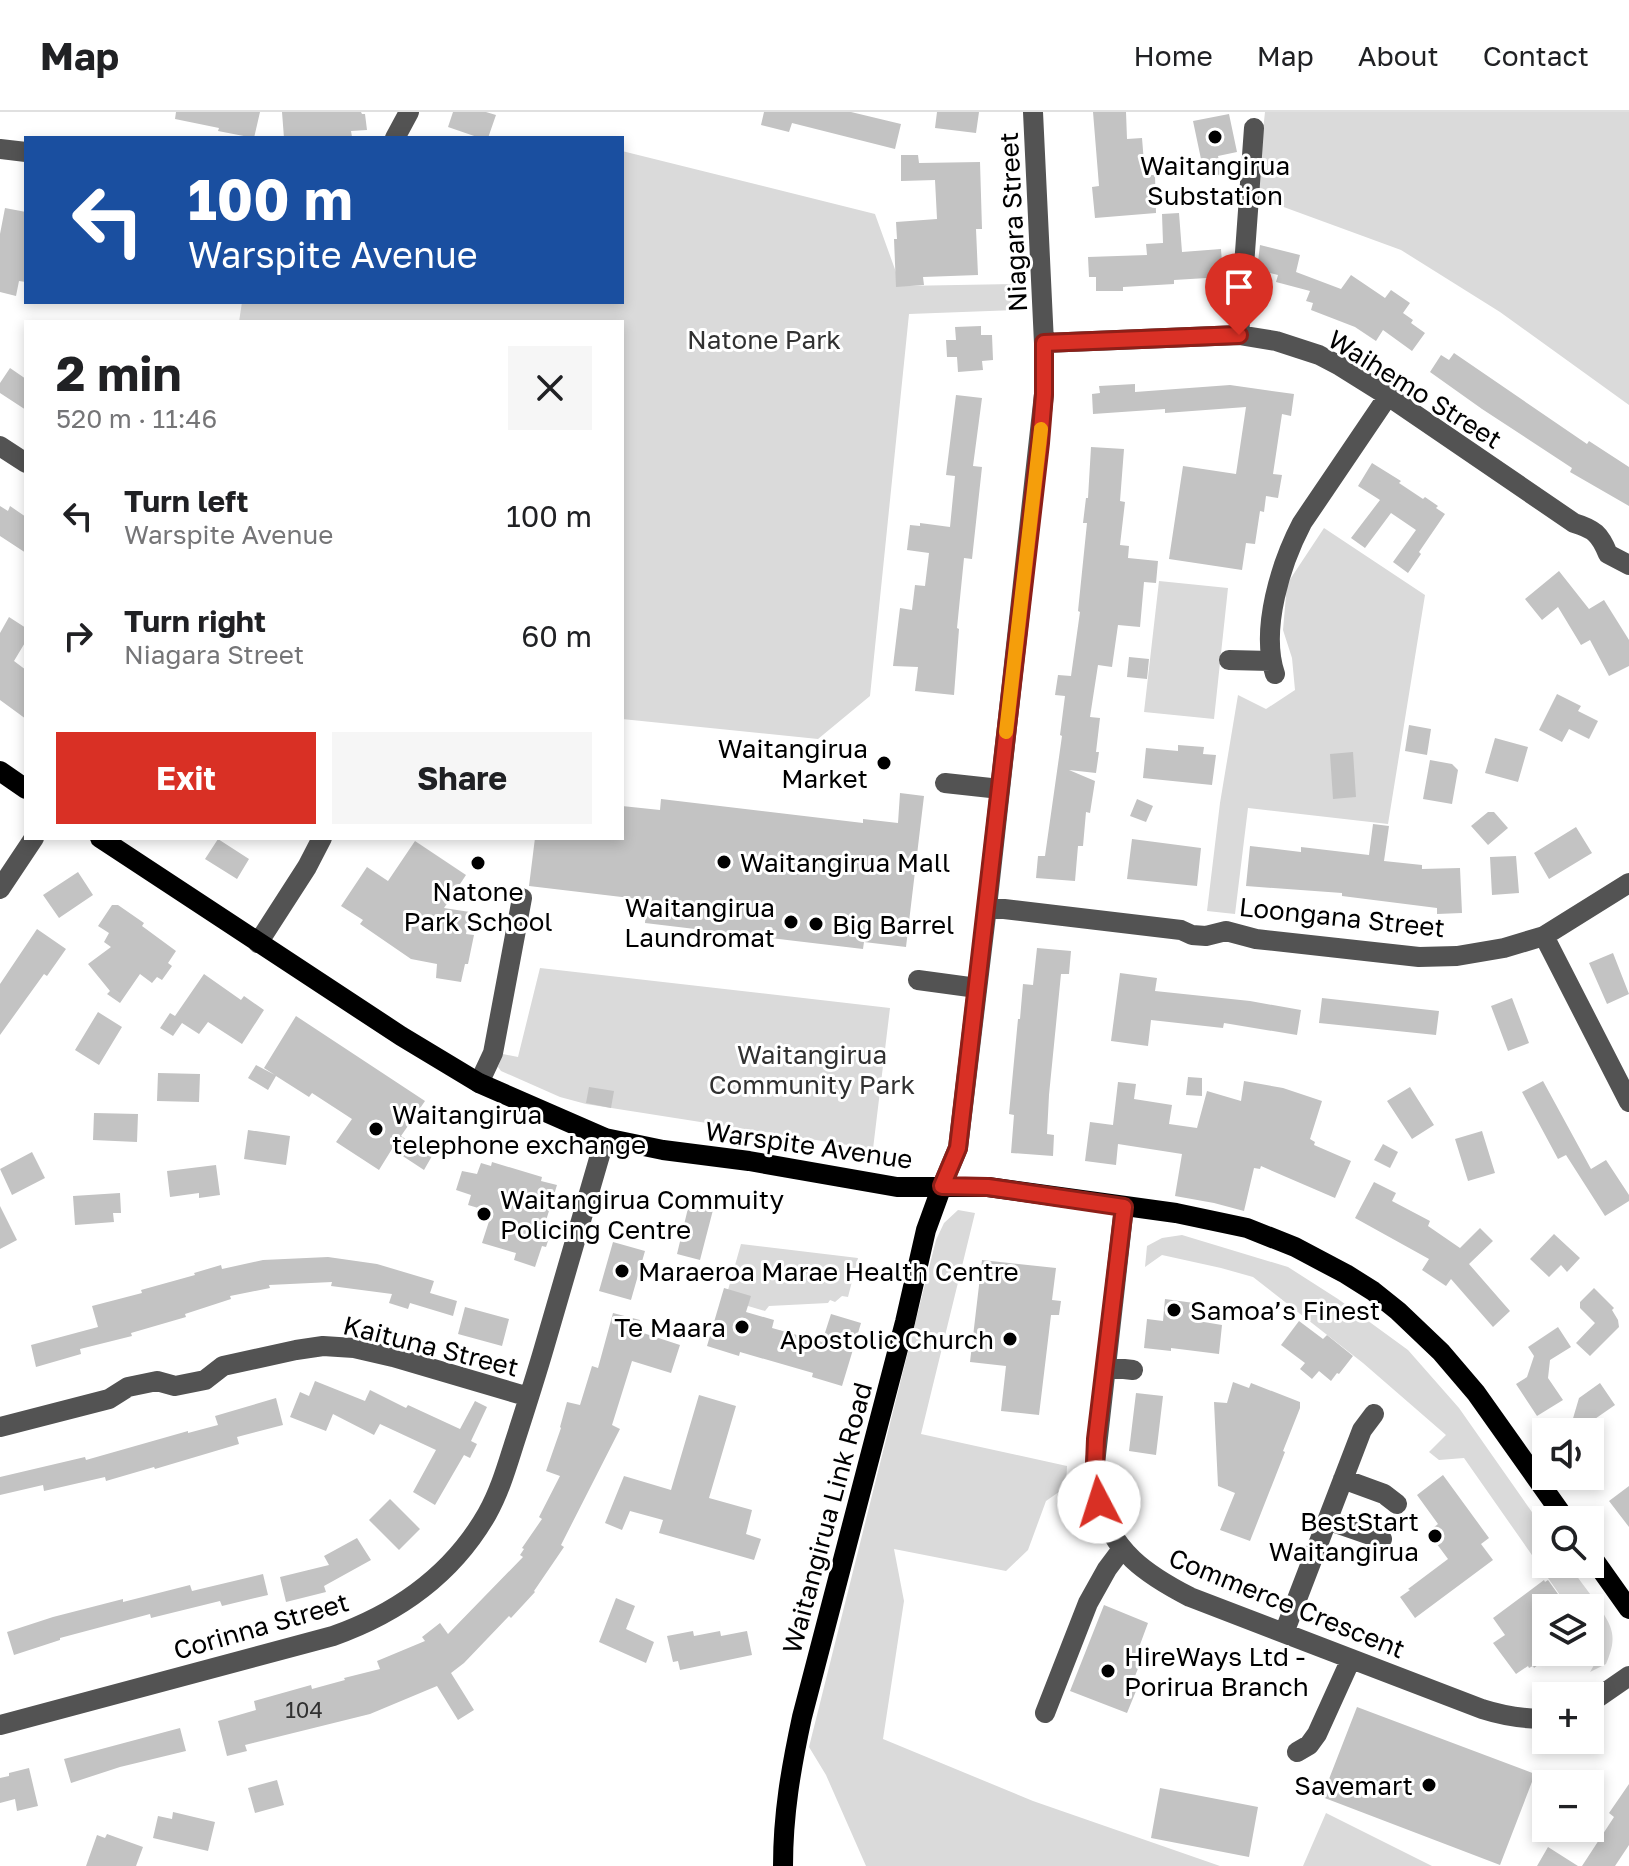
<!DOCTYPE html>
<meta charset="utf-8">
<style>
:root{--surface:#fff;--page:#f6f6f6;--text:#202124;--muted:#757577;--line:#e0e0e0;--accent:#d93025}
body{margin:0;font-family:"Golos Text",sans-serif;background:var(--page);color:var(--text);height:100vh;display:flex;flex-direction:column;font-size:30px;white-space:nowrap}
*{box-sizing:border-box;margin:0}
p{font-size:26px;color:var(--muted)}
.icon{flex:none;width:44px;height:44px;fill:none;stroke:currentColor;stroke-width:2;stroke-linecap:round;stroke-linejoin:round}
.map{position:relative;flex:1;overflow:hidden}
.details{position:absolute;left:24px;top:208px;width:600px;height:520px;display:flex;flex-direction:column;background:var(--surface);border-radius:0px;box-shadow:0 4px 12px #0003}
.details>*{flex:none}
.guide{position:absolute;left:24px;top:24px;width:600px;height:168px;border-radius:0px;box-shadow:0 4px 12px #0003;background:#1a4fa0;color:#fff;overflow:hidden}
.fabs{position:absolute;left:1532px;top:1306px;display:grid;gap:16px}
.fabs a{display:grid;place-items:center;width:72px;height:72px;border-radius:0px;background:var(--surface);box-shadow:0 4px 12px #0003;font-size:40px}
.pin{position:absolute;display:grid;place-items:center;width:68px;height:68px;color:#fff;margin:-82px -34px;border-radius:50% 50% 50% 0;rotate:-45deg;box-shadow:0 0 8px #0007}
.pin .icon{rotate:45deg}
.me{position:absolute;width:88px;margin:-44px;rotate:355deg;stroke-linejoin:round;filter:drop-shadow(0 0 6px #0008)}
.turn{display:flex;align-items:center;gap:28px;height:168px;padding:0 32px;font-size:36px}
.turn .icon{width:104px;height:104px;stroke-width:2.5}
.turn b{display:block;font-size:56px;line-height:68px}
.round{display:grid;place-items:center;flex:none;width:84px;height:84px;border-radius:0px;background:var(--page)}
.headline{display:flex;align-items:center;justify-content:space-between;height:136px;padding:0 32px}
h1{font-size:48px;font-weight:700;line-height:60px}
.cta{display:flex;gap:16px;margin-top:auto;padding:16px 32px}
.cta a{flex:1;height:92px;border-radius:0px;background:var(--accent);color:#fff;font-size:32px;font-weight:700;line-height:92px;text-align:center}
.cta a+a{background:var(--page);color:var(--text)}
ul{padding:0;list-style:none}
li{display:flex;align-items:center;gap:24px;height:120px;padding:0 32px}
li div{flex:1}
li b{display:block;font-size:30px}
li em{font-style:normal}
header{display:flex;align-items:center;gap:48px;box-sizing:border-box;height:112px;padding:0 40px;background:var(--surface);border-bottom:2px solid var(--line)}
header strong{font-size:38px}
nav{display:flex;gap:44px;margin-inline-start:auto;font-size:28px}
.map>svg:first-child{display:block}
.green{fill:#dadada}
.building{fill:#c3c3c3}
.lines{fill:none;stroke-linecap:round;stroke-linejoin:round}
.minor{stroke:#535353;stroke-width:20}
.major{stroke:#000;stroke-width:20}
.route-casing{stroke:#8d1f18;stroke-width:20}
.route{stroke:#d93025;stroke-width:14}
.slow{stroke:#f59e0b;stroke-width:14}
.poi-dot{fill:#000;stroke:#fff;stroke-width:3}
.labels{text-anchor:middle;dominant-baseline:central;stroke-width:6;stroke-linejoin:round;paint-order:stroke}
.number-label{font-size:22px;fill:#313131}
.poi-label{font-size:26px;fill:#000;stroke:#fff;text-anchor:start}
.street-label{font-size:26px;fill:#000;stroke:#fff}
.park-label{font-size:26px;fill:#313131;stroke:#fff}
</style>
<header>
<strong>Map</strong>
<nav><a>Home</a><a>Map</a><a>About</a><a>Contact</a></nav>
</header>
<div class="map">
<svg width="1629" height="1754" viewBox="0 0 1629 1754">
<rect width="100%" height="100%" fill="#fff"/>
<path class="green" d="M1265,0h364v293l-129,-93 -99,-62 -145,-53z
M622,39l253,63 26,72 113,-2 2,26 -107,4 -39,382 -52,43 -196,-20v-397h-383l3,-20h380z
M1324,416l101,67 -37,229 -140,-16 -13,106 -28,-3 13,-108 18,-108 28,14 29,-19 -3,-32 -9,-28 4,-46z
M1159,469l69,7 -14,131 -70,-7z
M540,856l350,40 -17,141 -287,-45 -26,-7 -59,-26 -3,-4 5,-13 15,3z
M958,1098l17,3 -54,221 146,32 -1,21 -20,14 -18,49 -22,21 -112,-22 10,52 -21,138 150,62 187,65h-354l-40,-91 -17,-28 127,-507 8,-17z
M1182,1123l106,32 50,32 70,51 51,58 87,124v32h22c10,15 43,54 44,69 2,11 -2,21 -6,31l-16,8 11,-19 -11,-16v-29h-21l-105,-150 -25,2 -10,-8 17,-17 -83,-72 -110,-86 -32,-9 -59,-13 -17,12 2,-21 15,-8z
M741,1132l117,14 -10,39 -6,-1 -7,6 -5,-2 -2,3 -59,3 -4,5 -17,-5 -20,-16z
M1326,1701l106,53h-129z"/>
<path class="building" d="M176,0h84l-6,26 -36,-7 1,-3 -44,-9z
M282,0h79l1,2h3l2,16 -16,1 1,6 -68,1z
M453,0h33l10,3 -8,23h-8l-32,-11z
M764,0h87l50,12 -6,25 -103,-26 -3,9 -28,-7z
M937,0h42l-3,21 -41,-5z
M1093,0h33l1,27 15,-1 3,37h10l1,38 -61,5 -3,-31 7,-1z
M1229,2l8,38 -19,4 4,18 -17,4 -12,-57z
M901,43h17l1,8 61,-1 2,67h-6l2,46 -55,2 1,8 -28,2 -2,-48h3l-1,-17 41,-3 -2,-39 -34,1z
M5,96l21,4v70l-7,-1 -3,15 -16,-4v-58z
M1179,101l3,39 39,-3 2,28 -49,3v4l-51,3v4h-27v-14h-7l-1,-20 59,-2 -1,-11 17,-1 -1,-29z
M1260,133l40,10 -4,17 45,17 10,-14 34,23 6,-8 19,13 -7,10 10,7 -2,3 14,10 -13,18 -29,-21 -7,11 -21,-14 -44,-17 2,-7 -7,-2 4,-10 -34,-9 2,-7 -21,-5z
M981,214v9h11l1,25 -11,1 1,9 -25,2 -1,-15h-10l-1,-17h10l-1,-13z
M1454,241l133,91 2,-3 40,26v39l-59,-34 2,-4 -90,-59 -52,-37 11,-17 8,5z
M10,256l16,11v31l-26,-17v-10z
M1135,272v8l95,-7 64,9 -3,22 -9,-2 -9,60 9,1 -4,23 -12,-2 -2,16 -4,-1 -5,33 -9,-1 -4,27 -73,-11 14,-93 53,8 10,-67 -81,6v-4l-72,5 -1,-20 8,-1 -1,-7z
M956,283l26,3 -9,68 9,1 -10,92 -8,-1 -7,70 2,1 -5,66 -39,-4 3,-24 -25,-1 7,-58 12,2 3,-25 10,1 4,-33 -22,-3 3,-25 10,1v-3l30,4 5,-51 -9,-1z
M1091,335l33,2 -4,52 5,1 -5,43 9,1 -1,12 30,3 -2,22 -12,-1 -4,45 -22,-2 -6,42 -14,-2 -8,52 10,1 -4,34h3l-3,21 -27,-3 26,11 -5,32 -4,-1 -3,34h-5l-3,35 -39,-3 2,-22h7l17,-120 -2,-1 5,-39 -10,-1 3,-20 13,1 9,-64 -2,-1 9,-88h-4l3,-25h2z
M1372,351l29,18 -2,2 24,16 2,-2 13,9 -2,2 9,6 -26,38 2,2 -13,19 -15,-11 23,-32 -25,-17 -26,35 -14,-10 29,-38 -22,-14z
M0,394l8,5 2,-5 16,11v36l-26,-17z
M1559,459l30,38 15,-9 25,40v26l-20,10 -19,-36 -9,5 -23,-38 -16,13 -17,-21z
M9,505l17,11v13l-12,20 12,9v49l-26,-19v-67z
M1129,545l20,2 -2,20 -20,-2z
M1557,582l24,12 -3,5 20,10 -9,18 -20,-10 -7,13 -23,-12z
M1409,613l22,4 -4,26 -22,-4z
M1495,626l33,9 -10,35 -33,-9z
M1178,633l26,2 -1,7 13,1 -4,30 -69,-7 3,-30 32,3z
M1353,640l3,45 -23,2 -3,-45z
M1430,648l22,4 6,6 -6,34 -29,-5z
M900,681l24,3 -18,151 -42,-5 -1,7 -218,-26 2,-23 -118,-14 6,-48h87v-32l38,4 1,-11 202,24v-4l35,4z
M1137,687l16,7 -7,16 -16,-6z
M1488,700h6l14,16 -20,17 -17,-19z
M1373,712l16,2 -5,35 38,4v4l38,-1 2,45 -25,1v-6l-95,-12v-3l-96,-7 4,-40 51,6v-5l68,8z
M1576,715l16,26 -43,26 -15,-26z
M218,727l31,20 -12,20 -32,-20z
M1132,727l69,9 -4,38 -70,-7z
M415,729l51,34 -22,33 26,4 -4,22 8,1 -6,29h-3l-4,18 -25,-4 1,-14 -26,-5 -51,-35 3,-4 -22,-14 26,-39 21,14z
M1516,744l3,37 -27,2 -2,-38z
M78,760l15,23 -34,23 -16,-23z
M112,793h6l26,18 -2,3 34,25 -8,12 4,3 -10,14 -5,-3 -5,6 -12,-9 -20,29 -13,-9 3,-3 -22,-27 23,-17 -7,-5 5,-9 -11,-7z
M37,817l29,20 -19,27 -3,-2 -44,61v-51z
M1037,836l34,3 -2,23h-8l-12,121 -2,39 7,1 -1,21 -42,-3 3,-38 -5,-1 9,-95h2l3,-35 10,1z
M1613,841l16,41 -22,10 -18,-41z
M1120,861l37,5 -2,13 95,10 51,9 -4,25 -73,-12 -1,5 -72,-8 -3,26 -37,-5z
M204,862l37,26 3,-4 20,14 -22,34 -34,-22 -9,12 -17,-11 -9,13 -13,-8 10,-15 5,3z
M1322,886l117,13 -3,24 -117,-12z
M1512,886l17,45 -21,8 -17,-45z
M98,900l24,15 -23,38 -24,-15z
M296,904l129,85 -24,35 31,20 -8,14 -32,-21 -13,21 -43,-28 16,-23 -40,-26 -3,4 -33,-21 -8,14 -20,-12 8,-13 19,10 -11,-7z
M158,961l42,1 -1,28 -42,-1z
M1188,965l14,1v18l-16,-1z
M1244,969l39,7 39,13 -12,38 5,3 -1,3 37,16 -16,37 -74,-32 -1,3 -6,-1 -10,43 -30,-8 -39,-7 7,-42 -64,-10 -2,21 -31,-4 5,-39 23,3 5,-43 18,2 -2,15 38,6 -3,19 28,4 10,-37 34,10z
M1543,969l48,88 15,-9 23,35v6l-24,15 -39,-61 -8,4 -36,-67z
M589,975l25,4 -3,17 -25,-5z
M1410,975l24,38 -22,14 -25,-38z
M94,1001l44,1 -1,28 -44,-2z
M248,1018l42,6 -4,29 -42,-6z
M1482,1019l13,42 -27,8 -13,-42z
M1383,1032l15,8 -8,16 -16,-8z
M32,1040l13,26 -33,17 -12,-26z
M492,1050l50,15 -1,4 16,4 -13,42 8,2 -6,18 -4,-1 -7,21 -21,-7 2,-7 -34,-10 10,-31 -24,-7 3,-10 -15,-5 6,-19 15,3 4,-11 10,3z
M216,1053l4,30 -21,3v-5l-29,4 -3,-26z
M1374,1070l22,11 -4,8 38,20 -2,5 32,22 20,-20 13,13 -24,23 41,47 -17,16 -42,-48 -5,7 -24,-16 7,-11 -74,-41z
M120,1081l1,20h-8l1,9 -39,3 -2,-29z
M689,1092l24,6 -13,50 -23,-6z
M0,1094l17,34 -17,9z
M1554,1122l26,24 -13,14 -6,-7 -12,12 -19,-18z
M613,1130l32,9 -14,49 -32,-9z
M328,1145l49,7 57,17 -4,12 27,8 -4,15 -43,-13 -2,6 -19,-6 3,-9 -61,-8 1,-4 -63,3 1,3 -40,8 1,3 -46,15 1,3 -55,16 1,3 -52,13 1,5 -45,13 -5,-22 67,-18 -6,-21 50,-13 -1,-3 54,-15 -1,-2 27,-8 1,4 41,-9z
M982,1148l74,8 -4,32 9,1 -2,14h-8l-12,100 -38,-4 5,-45 -36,-4z
M724,1176l27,8 -5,16 28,8 -2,8 50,14 9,-28 30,9 -19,63 -30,-9 1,-4 -73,-21 -1,4 -32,-10z
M1594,1176l20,20 -2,2 6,10 1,7 -29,29 -14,-13 19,-20 -15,-15v-6z
M1165,1187l29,4 -2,17 30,5 -3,29 -48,-6v3l-27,-3 3,-29 16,2z
M465,1195l44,12 -7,27 -44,-12z
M613,1201l27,7 -3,11 43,14 -9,28 -39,-12 -20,64 8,4 -59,116 3,2 -30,44 1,1 -24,26 -2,-2 -45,47 -13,10 23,37 -16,10 -21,-34 -67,28 -125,31 2,6 -20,5 -9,-35 38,-11 -2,-9 57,-16 1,4 33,-9 -1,-2 36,-9 -3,-8 48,-20 -3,-4 18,-14 8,11 75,-77 -3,-2 4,-6 -2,-1 20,-29 -3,-2 21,-41 -14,-5 15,-43 -1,-1 7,-25 13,3 12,-39 6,2z
M1299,1209l24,18 4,-4 26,21 -14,18 -2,-1 -6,8 -12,-10 -7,8 -12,-10 5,-6 -24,-18z
M1558,1215l13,20 -21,13 -2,18 15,22 -26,16 -21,-32 11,-7 7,-21 -6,-9z
M315,1269l50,20 5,-11 36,18 2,-3 52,24 15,-28 12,6 -16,34 6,3 -7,14 -6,-3 -29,50 -22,-13 23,-42 -56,-26 -6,11 -41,-21 -7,17 -36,-14 10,-25 9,4z
M1233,1270l16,6 2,-5 49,19v6l-17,43 2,1 -35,89 -30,-11 15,-37 -17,-7 -4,-84 13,1z
M1600,1271l15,22 -23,16 -4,11h-19l10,-34z
M1136,1281l27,3 -7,59 -27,-4z
M699,1283l37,11 -27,92 43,12 -6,24 15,5 -7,21 -95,-27 4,-13 -33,-9 -8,19 -17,-7 19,-47 47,14z
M276,1286l7,27 -46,12 2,7 -84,25 -1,-2 -48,14 -1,-4 -61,14 -1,-6 -43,10v-18l85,-20 1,3 102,-29v2l30,-8 -3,-9z
M1443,1363l46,63 -8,6 12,16 -78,58 -15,-21 10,-7 -2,-1 40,-30 -20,-27 10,-8 -21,-29z
M1629,1374v41l-20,-26z
M390,1387l30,30 -21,21 -30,-30z
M357,1426l14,22 -47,26 2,6 -40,10 -6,-25 49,-12 -5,-9z
M263,1462l5,21 -46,11 -2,-5 -69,17 -1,-4 -90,24v2l-46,15 -7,-23 46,-15 70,-18v3l67,-17 2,6z
M1544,1468l1,2 3,-2 20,28h-22l1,50 -13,10 -1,-2 -4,2 -1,-2 -12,8 -23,-31 12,-8 -12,-17z
M616,1486l19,8 -9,23 28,13 -8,21 -47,-21z
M1104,1493l44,18 -10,27 6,3 -14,36 6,2 -9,22 -57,-22z
M693,1519l1,5 26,-5 1,5 26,-5 5,24 -72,15 -2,-9 -5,1 -6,-26z
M1357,1595l178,67 -35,91 -178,-68z
M180,1616l6,23 -66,16 -49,16 -7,-24z
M29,1656l9,38 -21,5 -2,-12 -15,4v-25l9,-2v-3z
M277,1668l7,25 -29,8 -7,-25z
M1629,1672v61l-14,21h-33l32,-49 -5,-4z
M1160,1676l98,19 -9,50 -98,-19z
M173,1700l42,10 -7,29 -55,-13 5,-22 14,3z
M107,1722l36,13 -7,19h-50l11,-31 8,3z
M1548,1735l30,19h-41z"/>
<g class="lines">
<path class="minor" d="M395,26l14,-26
M0,37l26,3
M1239,223l15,-207
M1044,231l195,-8 37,6 43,14 21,11 48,30 186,127c20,6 26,11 34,31l21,11
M0,334l26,17
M1229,548l42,1
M1275,562c-15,-45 6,-111 27,-151l86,-127
M945,671l55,6
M0,777l34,-51
M987,795l194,23 11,5 14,1 20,-5 30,8 163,18 38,-1 47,-8 40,-12 85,-53
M1544,824l85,166
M258,831l49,-76 15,-29
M918,868l59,8
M479,971l14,-30 29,-155
M942,1074l16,-38 29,-241 57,-513v-51l-11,-231
M1124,1095l-29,257c1,12 1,25 4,37 12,50 48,74 91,96l292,112c22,7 41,10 64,10
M1106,1255l27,3
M0,1315l109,-28 19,-12 29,-6 18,5 30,-6 18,-14 73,-16 27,-4 31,2 39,9 136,40
M1343,1367l41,15 13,10
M1327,1408l55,19
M1284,1521l78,-203 12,-16
M1590,1591l39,-27
M1045,1601l43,-110 19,-34 15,-20
M0,1613l333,-89c65,-23 119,-61 154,-122 13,-23 20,-48 28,-73 10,-31 20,-62 29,-93 20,-70 40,-140 61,-210
M1297,1640l12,-7 8,-11 34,-75"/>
<path class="major" d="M0,659l26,18
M100,726l301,198 78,47 126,55 58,12 86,11 148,26h91l188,26 71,15 48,19 51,27 27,17 25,20 43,41 35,41 90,127
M1590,1442l39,55
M783,1754c0,-52 8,-98 19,-149l103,-395 21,-92 16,-44"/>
</g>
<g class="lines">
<defs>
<path id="route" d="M1099,1390l-4,-38 1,-25 28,-232 -136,-20 -46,-1 16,-38 82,-705 4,-49v-51l195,-8"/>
</defs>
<use href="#route" class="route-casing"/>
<use href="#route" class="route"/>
<path class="slow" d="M1006,620l35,-303"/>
</g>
<g class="poi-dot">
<circle cx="1215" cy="25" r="8"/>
<circle cx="884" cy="651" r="8"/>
<circle cx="724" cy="750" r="8"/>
<circle cx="478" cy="751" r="8"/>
<circle cx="791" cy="810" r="8"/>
<circle cx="816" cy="812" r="8"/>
<circle cx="376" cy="1017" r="8"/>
<circle cx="484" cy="1102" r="8"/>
<circle cx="622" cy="1159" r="8"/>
<circle cx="1174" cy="1198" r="8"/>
<circle cx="742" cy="1215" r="8"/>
<circle cx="1010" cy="1227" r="8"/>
<circle cx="1435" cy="1424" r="8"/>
<circle cx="1108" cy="1559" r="8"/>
<circle cx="1429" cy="1673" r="8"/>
</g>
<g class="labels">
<g class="number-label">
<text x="304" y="1597">104</text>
</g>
<g class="poi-label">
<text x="1215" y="53" text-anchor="middle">Waitangirua<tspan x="1215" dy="30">Substation</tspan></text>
<text x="868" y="636" text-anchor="end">Waitangirua<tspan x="868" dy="30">Market</tspan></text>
<text x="740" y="750">Waitangirua Mall</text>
<text x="478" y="779" text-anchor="middle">Natone<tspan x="478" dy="30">Park School</tspan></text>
<text x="775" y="795" text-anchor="end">Waitangirua<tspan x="775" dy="30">Laundromat</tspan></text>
<text x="832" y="812">Big Barrel</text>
<text x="392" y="1002">Waitangirua<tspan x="392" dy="30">telephone exchange</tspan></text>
<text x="500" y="1087">Waitangirua Commuity<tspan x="500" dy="30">Policing Centre</tspan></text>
<text x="638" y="1159">Maraeroa Marae Health Centre</text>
<text x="1190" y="1198">Samoa’s Finest</text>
<text x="726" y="1215" text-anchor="end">Te Maara</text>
<text x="994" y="1227" text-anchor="end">Apostolic Church</text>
<text x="1419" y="1409" text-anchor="end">BestStart<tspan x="1419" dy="30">Waitangirua</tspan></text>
<text x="1124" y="1544">HireWays Ltd -<tspan x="1124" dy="30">Porirua Branch</tspan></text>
<text x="1413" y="1673" text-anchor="end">Savemart</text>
</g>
<g class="street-label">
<text transform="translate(1013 110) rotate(-93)">Niagara Street</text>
<text transform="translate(1415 277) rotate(32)">Waihemo Street</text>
<text transform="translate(1342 805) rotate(6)">Loongana Street</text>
<text transform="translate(809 1033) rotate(8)">Warspite Avenue</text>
<text transform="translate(431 1234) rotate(14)">Kaituna Street</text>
<text transform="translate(827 1406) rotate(-75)">Waitangirua Link Road</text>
<text transform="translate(1287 1491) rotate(22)">Commerce Crescent</text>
<text transform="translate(261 1514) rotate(-16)">Corinna Street</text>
</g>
<g class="park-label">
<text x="764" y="227">Natone Park</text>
<text x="812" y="942">Waitangirua<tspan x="812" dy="30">Community Park</tspan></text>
</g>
</g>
</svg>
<div class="fabs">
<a><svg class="icon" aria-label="sound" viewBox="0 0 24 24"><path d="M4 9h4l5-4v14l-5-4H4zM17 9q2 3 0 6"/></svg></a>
<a><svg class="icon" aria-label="search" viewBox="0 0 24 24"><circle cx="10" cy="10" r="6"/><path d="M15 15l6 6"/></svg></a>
<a><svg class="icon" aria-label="layers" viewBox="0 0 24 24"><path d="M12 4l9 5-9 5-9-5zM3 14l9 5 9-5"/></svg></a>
<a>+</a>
<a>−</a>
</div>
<div class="pin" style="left:1239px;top:223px;background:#d93025"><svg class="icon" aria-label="arrive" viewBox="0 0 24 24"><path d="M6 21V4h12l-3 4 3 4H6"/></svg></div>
<svg class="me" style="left:1099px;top:1390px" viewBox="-20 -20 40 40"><circle r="19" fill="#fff"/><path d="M0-13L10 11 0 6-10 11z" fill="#d93025"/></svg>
<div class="guide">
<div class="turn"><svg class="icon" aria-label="left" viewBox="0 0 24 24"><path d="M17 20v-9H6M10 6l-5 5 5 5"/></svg><div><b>100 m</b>Warspite Avenue</div></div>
</div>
<section class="details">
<div class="headline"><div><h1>2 min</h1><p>520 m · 11:46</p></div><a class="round"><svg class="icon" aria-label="close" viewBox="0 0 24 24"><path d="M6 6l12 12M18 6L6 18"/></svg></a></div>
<ul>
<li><svg class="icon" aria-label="left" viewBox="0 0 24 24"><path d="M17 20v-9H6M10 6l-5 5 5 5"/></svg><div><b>Turn left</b><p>Warspite Avenue</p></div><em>100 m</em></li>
<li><svg class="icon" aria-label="right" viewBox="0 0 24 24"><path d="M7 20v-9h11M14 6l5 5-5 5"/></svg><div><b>Turn right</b><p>Niagara Street</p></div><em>60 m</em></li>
</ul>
<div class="cta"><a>Exit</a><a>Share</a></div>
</section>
</div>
